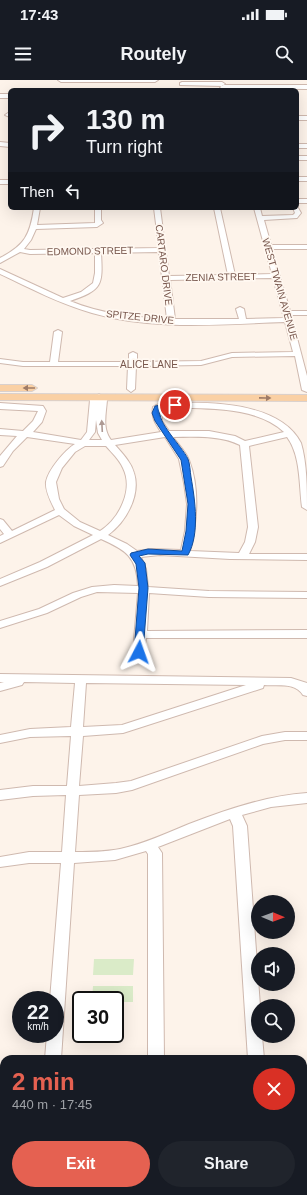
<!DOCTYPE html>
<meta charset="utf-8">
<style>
:root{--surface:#171b24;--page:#20242c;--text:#f1f3f6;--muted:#9ea1a6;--accent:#e56151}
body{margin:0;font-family:Helvetica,sans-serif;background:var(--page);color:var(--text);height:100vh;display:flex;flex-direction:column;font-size:15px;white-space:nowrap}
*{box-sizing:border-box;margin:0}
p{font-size:13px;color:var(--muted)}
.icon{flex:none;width:22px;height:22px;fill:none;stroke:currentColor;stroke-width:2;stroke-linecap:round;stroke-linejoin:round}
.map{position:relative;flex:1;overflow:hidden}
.details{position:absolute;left:0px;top:975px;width:307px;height:140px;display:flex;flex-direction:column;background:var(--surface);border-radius:12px 12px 0 0;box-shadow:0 4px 16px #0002}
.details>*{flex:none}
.banner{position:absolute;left:8px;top:8px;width:291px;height:122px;border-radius:6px;box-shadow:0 4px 16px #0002;background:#171b24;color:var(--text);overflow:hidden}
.needle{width:26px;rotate:91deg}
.tools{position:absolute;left:251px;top:815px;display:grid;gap:8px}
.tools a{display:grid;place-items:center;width:44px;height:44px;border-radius:50%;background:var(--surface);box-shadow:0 4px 16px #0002;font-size:20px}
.speed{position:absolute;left:12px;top:911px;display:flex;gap:8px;font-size:20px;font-weight:700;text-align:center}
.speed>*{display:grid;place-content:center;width:52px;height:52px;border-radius:50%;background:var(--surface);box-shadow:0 4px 16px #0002;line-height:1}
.speed small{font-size:10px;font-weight:400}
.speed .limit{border:2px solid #111;border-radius:6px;background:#fff;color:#111}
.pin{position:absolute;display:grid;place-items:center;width:34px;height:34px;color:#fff;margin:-17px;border:2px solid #fff;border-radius:50%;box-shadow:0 1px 4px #0007}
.me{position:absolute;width:44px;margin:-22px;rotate:4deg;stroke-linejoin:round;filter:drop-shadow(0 0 3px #0008)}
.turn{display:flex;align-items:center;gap:14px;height:84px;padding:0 12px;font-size:18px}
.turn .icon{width:52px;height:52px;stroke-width:2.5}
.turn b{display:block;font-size:28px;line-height:34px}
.then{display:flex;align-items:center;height:38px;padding:0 12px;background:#0003;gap:8px;font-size:15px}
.round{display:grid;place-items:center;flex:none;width:42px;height:42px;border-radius:21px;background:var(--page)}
.head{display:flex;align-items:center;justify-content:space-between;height:68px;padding:0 12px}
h1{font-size:24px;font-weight:700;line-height:30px;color:var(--accent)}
.button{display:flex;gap:8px;margin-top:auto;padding:8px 12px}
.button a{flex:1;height:46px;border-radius:24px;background:var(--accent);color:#fff;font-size:16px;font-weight:700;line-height:46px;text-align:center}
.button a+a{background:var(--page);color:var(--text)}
.status{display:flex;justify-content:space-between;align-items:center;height:28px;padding:0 20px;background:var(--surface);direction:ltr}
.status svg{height:11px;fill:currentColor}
header{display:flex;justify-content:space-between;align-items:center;height:52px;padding:0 12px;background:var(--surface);font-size:18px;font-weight:700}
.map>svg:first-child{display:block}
.green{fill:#daebc8}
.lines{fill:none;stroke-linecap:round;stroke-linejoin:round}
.minor-casing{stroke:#cfb9af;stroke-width:2}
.major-casing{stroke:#d9d0cd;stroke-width:2}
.minor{fill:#fff;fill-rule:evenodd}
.major{fill:#fad0a4;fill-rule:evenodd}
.oneway{fill:#9f7b67}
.oneway2{fill:#ae9a94}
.route{fill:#1a73e8;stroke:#114b97}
.labels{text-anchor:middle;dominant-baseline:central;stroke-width:3.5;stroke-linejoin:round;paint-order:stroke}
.far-street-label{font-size:10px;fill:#78574d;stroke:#fff8f1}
</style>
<div class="status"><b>17:43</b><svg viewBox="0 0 49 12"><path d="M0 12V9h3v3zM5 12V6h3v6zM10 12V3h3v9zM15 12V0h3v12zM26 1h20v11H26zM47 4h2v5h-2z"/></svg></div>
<header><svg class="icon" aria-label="menu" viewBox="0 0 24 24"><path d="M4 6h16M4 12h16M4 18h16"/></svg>Routely<svg class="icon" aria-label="search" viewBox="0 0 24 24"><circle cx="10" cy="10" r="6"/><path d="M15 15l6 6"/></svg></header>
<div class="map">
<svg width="307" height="1115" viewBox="0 0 307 1115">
<rect width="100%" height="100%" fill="#fdf3ea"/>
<path class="green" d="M94,879h40l-1,16h-40z
M93,906h40v16h-18v-2h-23z"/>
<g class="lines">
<defs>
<path id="minor" d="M58,0h100l-3,2h-94z
M182,2h40l3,2 -3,2 -42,-1v-2z
M223,5h84v4l-86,-1 -1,-1z
M0,14h10v4h-10z
M8,33h2v4l-5,-2z
M297,36h10v4h-10z
M0,62l10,1v4l-10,-1z
M297,64h10v4h-10z
M297,76h10v4h-10z
M297,97h10v4h-10z
M0,100h10v4h-10z
M297,119h10v4h-10z
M297,126l4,7 -4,5 -33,2 7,25h36v4h-35l18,62h17v4h-16l16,61v16l-5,-2 -7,-34 -63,1 -31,8 -65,1 -1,23 -4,3 -4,-3 1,-23h-105l-23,-3v-4l23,3h27l4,-30 4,-2 4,2 -4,30h71v-8l4,-2 4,2v8l64,-1 31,-8 61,-1 -8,-30c-63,2 -131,9 -193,-9 -32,-9 -62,-25 -92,-39v-5l63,29 18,-6 12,-9 2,-10v-20l-65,1 -10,-2 -20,11v-5c25,-13 30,-23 34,-50h6l-3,17 58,-2v-15h6v12l2,3 -6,4 -61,2 -5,11 -7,9 6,1 129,-2 -5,-40h6l9,68 59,-1 -14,-67h6l15,67 37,-1 -18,-66h6l2,8 31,-1 2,-2 -2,-5h4zM159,172l8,67c-33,-2 -66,-5 -97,-18 32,-11 33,-15 31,-48zM273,198l11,40 -38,1 -2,-10 -4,-2 -4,2 3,10h-64l-5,-39z
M99,314l8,6c-1,14 -5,28 4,40l50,-8c-5,-8 -10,-14 -8,-25 5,-5 19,-4 26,-4 38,-1 102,1 122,40 6,20 6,46 6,67l-5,-3c-3,-22 -1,-51 -15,-70l-38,9 9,81 -3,15 -6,12h58v6l-77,-1 -70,-4 -19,2 5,12 2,18 61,4 98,1v6l-98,-1 -60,-4 -2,38 160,-1v8h-161l-3,17h-8l-2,-3 5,-59 -41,-1 -16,5 -34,16 -47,15v-7l39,-12 34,-16 19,-6 22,-2 24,1c-1,-29 -12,-36 -37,-47l-54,28 -47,19v-7l40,-17 53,-27 -19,-9 -15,-11 -59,28v-7l4,-2 -4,-5v-10l3,1 9,11 43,-21c-4,-8 -10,-19 -9,-28 2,-12 19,-32 29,-38l-48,-7 -14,14 -10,15 -3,1v-11l17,-20 -17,-1v-6l23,2 10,-10 5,-10 -38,-2v-6l43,3 3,5 -4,11 -9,10 48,8 6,-8 3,-32zM192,328c31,1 68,2 92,24l-39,9 -10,-5 -26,-5h-40l-7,-10 -1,-12zM96,340l2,13 4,7h-13l6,-8zM165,357l14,22 5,24 3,21 -2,27 -4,19 -29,-1 -15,2 -10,-7 -19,-9c18,-13 33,-40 26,-62 -3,-11 -12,-20 -19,-28zM173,357c23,0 46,-2 67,8l8,82 -3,15 -6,11 -49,-2c7,-29 10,-63 -1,-91 -3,-8 -11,-16 -16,-23zM85,366h21c6,7 13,13 17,22 11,22 -4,51 -23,63l-20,-9 -16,-13 -5,-10 -3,-17 6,-14 13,-16z
M0,594l291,4 16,5v13l-4,-1c-8,-13 -25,-9 -39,-10l-1,3 -140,45 -40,3 -4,50 37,-3 15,-2 131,-45 23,-4h22v8h-22l-22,4 -131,46 -16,3 -37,2 -4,57c15,0 30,0 45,-3 24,-5 47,-16 69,-25 39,-15 77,-28 118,-31v10l-36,4 -29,8 5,11 13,180h-2v30h4l2,23h-16l-15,-233 -3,-7 -72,28 4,6 2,206h-16v-205l-2,-3 -31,9 -41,3 -13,196h-16l2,-25h8v-34h-5l11,-137h-32l-29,4v-10l29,-5h33l4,-57 -33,1 -33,4v-10l33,-4h34l4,-50 -41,1 -30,6v-8l30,-6 41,-2 4,-44 -51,-1 -2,3 -22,6v-8l4,-1h-4zM86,603l160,2 -124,40 -39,2z
M0,1022h4v16h-4z
M303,1032h4v16h-4z"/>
<path id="major" d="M0,305h32l5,3 -5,3h-32z
M0,314l307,1v6l-307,-1z
M0,1053h4v18h-4z
M303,1064h4v18h-4z"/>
</defs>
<use href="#minor" class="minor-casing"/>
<use href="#major" class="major-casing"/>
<use href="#minor" class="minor"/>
<use href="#major" class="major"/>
</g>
<defs><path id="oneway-solid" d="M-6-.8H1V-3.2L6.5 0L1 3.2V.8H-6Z"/></defs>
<g class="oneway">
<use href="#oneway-solid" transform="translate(29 308) rotate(-180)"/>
<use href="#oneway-solid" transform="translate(265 318) rotate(1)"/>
</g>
<use class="oneway2" href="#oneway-solid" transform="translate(102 346) rotate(-93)"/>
<path class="route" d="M175,323l3,2 -1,2 -17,2c-4,13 22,37 28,50 2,5 2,12 3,18 4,23 9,57 -3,78l-40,-1 -9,2 6,7 3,25 -5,64 -4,3 -5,-3 5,-64 -3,-24 -6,-9 1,-2 17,-4 34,2 4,-20 2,-27 -7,-44 -26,-39 -3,-8 3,-7z"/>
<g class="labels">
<g class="far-street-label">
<text transform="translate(90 171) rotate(-1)">EDMOND STREET</text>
<text transform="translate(164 185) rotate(83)">CARTARO DRIVE</text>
<text transform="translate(221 197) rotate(-1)">ZENIA STREET</text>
<text transform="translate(280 209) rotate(74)">WEST TWAIN AVENUE</text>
<text transform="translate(140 237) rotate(6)">SPITZE DRIVE</text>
<text x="149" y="284">ALICE LANE</text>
</g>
</g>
</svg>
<div class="tools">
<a><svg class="needle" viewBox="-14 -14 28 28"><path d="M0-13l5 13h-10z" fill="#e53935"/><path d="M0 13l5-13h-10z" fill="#9ea1a6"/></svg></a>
<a><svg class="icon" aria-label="sound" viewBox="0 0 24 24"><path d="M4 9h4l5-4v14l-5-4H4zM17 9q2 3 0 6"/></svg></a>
<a><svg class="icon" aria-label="search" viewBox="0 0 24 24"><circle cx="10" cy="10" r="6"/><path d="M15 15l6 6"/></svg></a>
</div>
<div class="speed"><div>22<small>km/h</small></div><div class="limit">30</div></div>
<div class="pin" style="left:175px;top:325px;background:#d93025"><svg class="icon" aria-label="arrive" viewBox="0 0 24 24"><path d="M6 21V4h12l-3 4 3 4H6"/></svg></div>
<svg class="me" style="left:139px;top:572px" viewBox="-20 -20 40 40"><path d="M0-17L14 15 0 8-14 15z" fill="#1a73e8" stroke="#fff" stroke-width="4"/></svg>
<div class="banner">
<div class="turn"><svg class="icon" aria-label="right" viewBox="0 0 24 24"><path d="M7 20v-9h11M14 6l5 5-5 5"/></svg><div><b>130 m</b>Turn right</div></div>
<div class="then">Then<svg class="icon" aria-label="left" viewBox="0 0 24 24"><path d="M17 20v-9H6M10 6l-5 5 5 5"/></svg></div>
</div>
<section class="details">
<div class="head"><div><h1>2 min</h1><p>440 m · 17:45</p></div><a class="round" style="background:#d93025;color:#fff"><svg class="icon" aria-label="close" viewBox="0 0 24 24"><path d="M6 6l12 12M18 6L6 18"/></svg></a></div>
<div class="button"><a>Exit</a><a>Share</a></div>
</section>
</div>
